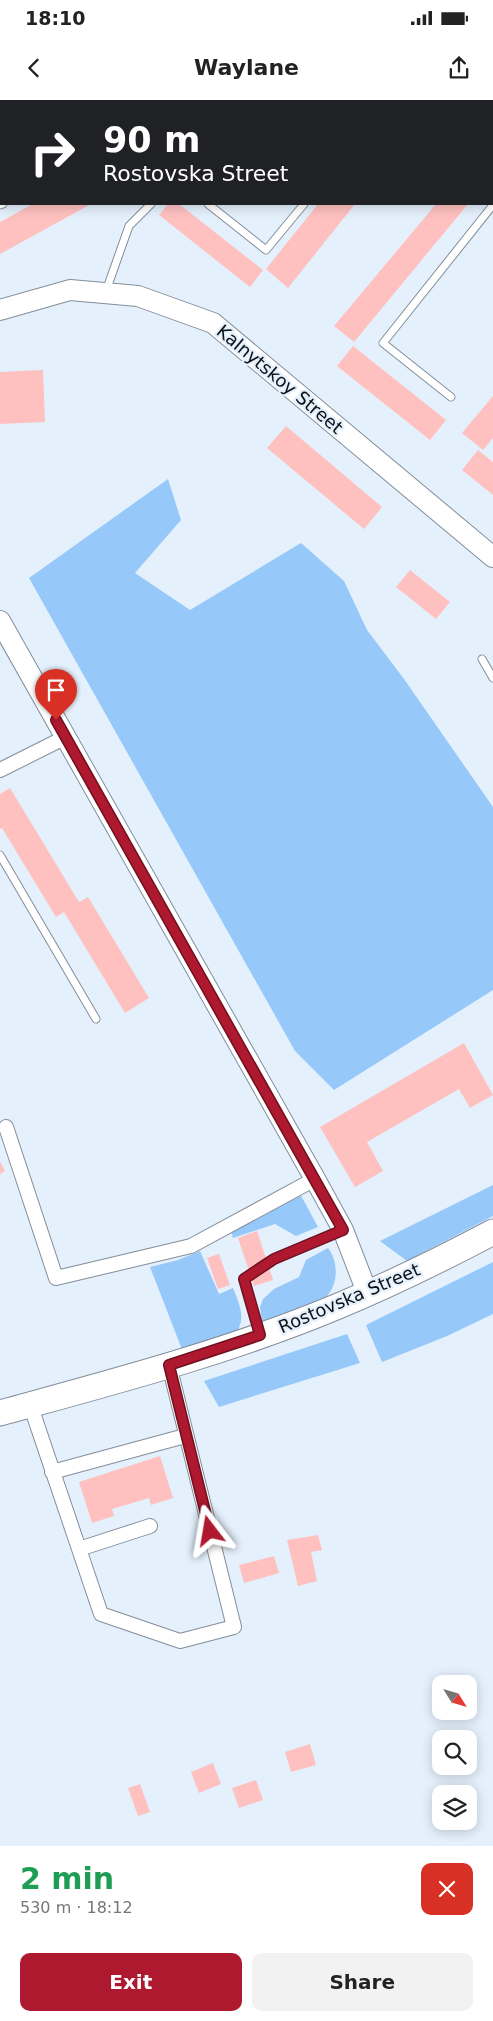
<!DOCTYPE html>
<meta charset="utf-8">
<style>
:root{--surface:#fff;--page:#f2f2f2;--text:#222;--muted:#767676;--accent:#ae1930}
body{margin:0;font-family:"DejaVu Sans",sans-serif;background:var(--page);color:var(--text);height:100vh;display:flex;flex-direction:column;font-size:19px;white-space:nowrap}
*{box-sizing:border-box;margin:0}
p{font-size:16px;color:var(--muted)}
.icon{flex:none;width:28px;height:28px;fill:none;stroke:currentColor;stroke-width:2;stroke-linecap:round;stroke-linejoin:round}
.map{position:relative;height:1746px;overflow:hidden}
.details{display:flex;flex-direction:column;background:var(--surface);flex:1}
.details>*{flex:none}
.guide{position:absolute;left:0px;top:0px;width:494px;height:105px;box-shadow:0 2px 12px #0003;background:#202124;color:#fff;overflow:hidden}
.needle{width:32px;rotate:127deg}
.buttons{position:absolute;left:432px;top:1575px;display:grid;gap:10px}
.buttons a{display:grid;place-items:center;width:45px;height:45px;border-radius:10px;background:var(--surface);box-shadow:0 2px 12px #0003;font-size:25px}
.pin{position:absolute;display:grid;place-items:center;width:42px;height:42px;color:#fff;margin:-51px -21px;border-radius:50% 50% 50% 0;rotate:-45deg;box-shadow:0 0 5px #0007}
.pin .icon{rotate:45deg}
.me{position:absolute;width:55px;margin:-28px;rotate:346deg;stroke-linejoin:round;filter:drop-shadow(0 0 4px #0008)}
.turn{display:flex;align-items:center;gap:18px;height:105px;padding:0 20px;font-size:22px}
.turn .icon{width:65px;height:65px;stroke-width:2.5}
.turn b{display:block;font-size:35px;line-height:42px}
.round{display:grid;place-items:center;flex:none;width:52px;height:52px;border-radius:10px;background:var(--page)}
.summary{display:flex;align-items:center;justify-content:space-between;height:85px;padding:0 20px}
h1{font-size:30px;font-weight:800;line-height:38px;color:#1e9e55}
.cta{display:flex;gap:10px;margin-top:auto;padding:10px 20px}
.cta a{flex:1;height:58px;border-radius:10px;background:var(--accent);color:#fff;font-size:20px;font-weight:800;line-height:58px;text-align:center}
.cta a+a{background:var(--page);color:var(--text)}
.status{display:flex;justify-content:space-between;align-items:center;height:35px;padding:0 25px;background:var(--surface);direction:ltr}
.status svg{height:14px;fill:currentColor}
header{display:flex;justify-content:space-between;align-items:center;height:65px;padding:0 20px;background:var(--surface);font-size:22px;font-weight:800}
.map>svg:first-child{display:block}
.green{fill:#96c9f9}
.building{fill:#fec1bf}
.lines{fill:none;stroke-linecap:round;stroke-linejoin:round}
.lane-casing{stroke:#838e99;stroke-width:9}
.street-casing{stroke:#838e99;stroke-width:16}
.secondary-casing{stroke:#838e99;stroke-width:22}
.highway-casing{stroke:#838e99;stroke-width:27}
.lane{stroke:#fff;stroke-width:7}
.street{stroke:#fff;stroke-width:14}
.secondary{stroke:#fff;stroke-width:20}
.highway{stroke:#fff;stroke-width:25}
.route-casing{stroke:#71101f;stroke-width:12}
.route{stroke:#ae1930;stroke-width:9}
.labels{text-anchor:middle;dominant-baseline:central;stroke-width:4.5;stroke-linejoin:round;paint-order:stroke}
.street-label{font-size:18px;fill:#0e1216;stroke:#e4f0fc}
</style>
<div class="status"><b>18:10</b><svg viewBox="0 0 49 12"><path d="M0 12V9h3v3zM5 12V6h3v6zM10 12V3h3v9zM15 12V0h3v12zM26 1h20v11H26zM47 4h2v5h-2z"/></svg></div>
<header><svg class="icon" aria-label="back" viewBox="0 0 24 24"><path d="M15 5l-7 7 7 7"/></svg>Waylane<svg class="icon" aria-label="share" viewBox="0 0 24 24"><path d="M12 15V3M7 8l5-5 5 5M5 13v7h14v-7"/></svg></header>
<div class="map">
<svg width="493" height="1746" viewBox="0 0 493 1746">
<rect width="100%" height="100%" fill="#e4f0fc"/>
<path class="green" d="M168,379l13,41 -46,53 55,37 111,-67 43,38 23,49 37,49 89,128v183l-159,100 -39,-39 -266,-473z
M493,1085v31l-86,45 -27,-20z
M299,1092l19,35 -22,9 -21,-12 -42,14 -2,-7z
M328,1148c10,13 11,35 -1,48 -5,6 -58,27 -65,25l-2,-14 3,-8 11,-10 25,-12 7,-17z
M200,1151l19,43 14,-6c6,16 13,28 4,44l-54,20 -33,-85 28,-7z
M493,1162v52l-46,22 -65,26 -16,-37z
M347,1234l13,29 -141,44 -15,-26z"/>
<path class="building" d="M33,104h58l-91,50v-32z
M168,104h11l84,66 -13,17 -91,-72z
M318,104h37l-67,84 -22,-19z
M436,104h32l-114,138 -20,-16z
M353,246l93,74 -16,20 -93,-74z
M43,270l2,52 -45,2v-52z
M493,296v42l-10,12 -21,-17z
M286,326l96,81 -18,22 -97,-81z
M478,350l15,12v33l-31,-25z
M410,470l40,32 -14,17 -40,-32z
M10,688l69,114 9,-5 61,101 -24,15 -61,-101 -8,5 -54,-89 -2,1v-35z
M464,943l29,52 -23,13 -11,-19 -92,53 16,29 -28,16 -35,-60z
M0,1062l5,9 -5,3z
M257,1131l16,49 -19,6 -16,-48z
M219,1154l11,31 -12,4 -11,-31z
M160,1356l13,42 -22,7 -2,-7 -37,11 2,7 -22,7 -13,-41z
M318,1435l4,15 -11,2 6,29 -19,5 -11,-46z
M274,1456l5,17 -35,10 -5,-18z
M310,1644l6,21 -25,7 -6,-20z
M213,1663l8,21 -22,9 -8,-21z
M256,1680l7,20 -24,8 -7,-20z
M140,1684l10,28 -12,4 -10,-28z"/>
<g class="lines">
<defs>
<path id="lane" d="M90,0v1
M412,0l2,1
M389,1l1,-1
M492,66h1
M208,104l58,46 38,-46
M0,105l3,-1
M106,191l23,-65 22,-22
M451,297l-68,-54 110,-138
M482,559l11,19
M0,755l96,164
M259,1231l-14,-52 29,-20 66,-28"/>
<path id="street" d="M0,670l66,-33
M6,1027l50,151 135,-32 124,-67
M30,1304l49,145 71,-23
M52,1372l133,-36
M79,1449l22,65 79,27 54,-14 -65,-262"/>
<path id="secondary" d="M0,210l70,-20 68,6 75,27 280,234
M0,521l315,558 28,51 24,62"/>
<path id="highway" d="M0,1313c113,-31 228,-61 336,-106 53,-22 106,-48 157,-75"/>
</defs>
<use href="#lane" class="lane-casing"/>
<use href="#street" class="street-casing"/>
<use href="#secondary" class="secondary-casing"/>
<use href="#highway" class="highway-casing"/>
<use href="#lane" class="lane"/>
<use href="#street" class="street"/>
<use href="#secondary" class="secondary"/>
<use href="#highway" class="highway"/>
</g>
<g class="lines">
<defs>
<path id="route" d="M56,620l287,510 -69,29 -30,20 16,56 -91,30 41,166"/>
</defs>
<use href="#route" class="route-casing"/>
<use href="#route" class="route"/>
</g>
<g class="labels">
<g class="street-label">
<text transform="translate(280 279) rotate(40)">Kalnytskoy Street</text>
<text transform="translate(349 1198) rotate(-23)">Rostovska Street</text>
</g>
</g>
</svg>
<div class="buttons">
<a><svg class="needle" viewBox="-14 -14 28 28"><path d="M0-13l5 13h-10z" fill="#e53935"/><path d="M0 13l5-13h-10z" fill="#767676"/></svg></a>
<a><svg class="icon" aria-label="search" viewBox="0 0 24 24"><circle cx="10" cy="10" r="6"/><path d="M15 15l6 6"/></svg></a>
<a><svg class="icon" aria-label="layers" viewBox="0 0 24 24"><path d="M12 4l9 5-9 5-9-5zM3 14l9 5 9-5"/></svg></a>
</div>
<div class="pin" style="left:56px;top:620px;background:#d93025"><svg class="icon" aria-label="arrive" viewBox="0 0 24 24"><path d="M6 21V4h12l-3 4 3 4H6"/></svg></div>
<svg class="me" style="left:210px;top:1431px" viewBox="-20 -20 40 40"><path d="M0-17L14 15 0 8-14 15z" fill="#ae1930" stroke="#fff" stroke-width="4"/></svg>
<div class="guide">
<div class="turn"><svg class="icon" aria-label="right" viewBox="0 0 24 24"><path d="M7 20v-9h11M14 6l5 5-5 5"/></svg><div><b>90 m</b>Rostovska Street</div></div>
</div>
</div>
<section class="details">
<div class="summary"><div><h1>2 min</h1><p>530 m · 18:12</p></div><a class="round" style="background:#d93025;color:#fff"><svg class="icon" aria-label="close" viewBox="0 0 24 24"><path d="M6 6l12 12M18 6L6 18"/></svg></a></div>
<div class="cta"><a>Exit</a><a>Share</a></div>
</section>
